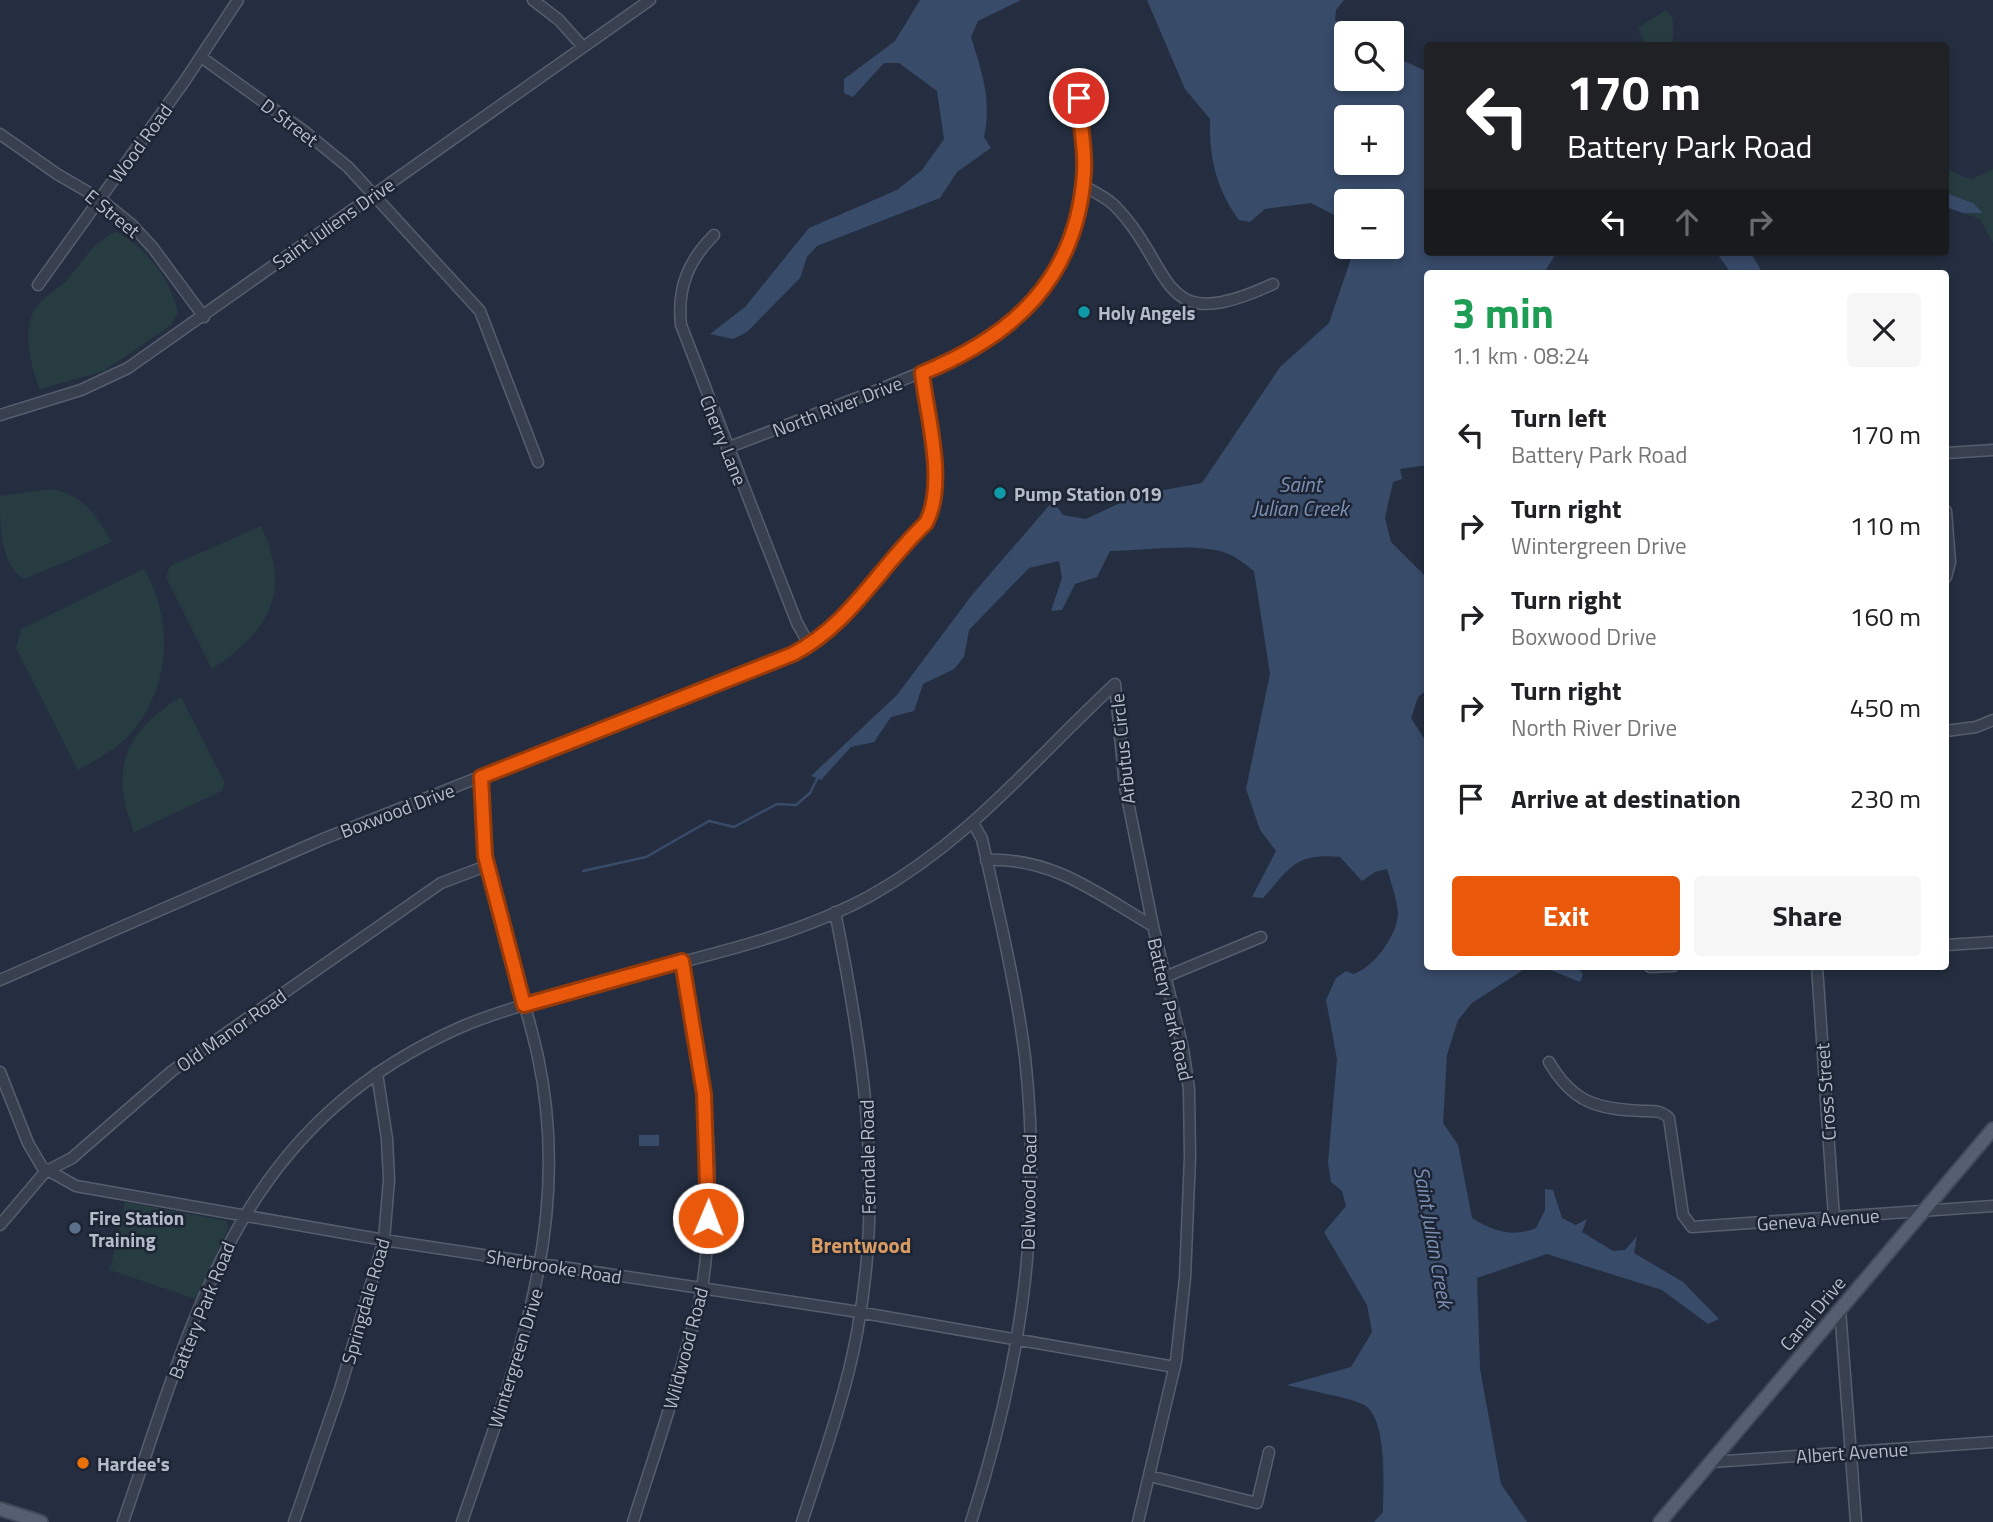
<!DOCTYPE html>
<meta charset="utf-8">
<style>
:root{--surface:#fff;--page:#f6f6f6;--text:#202124;--muted:#757577;--accent:#ea580c}
body{margin:0;font-family:"Titillium Web",sans-serif;background:var(--page);color:var(--text);height:100vh;display:flex;flex-direction:column;font-size:26px;white-space:nowrap}
*{box-sizing:border-box;margin:0}
p{font-size:23px;color:var(--muted)}
.icon{flex:none;width:38px;height:38px;fill:none;stroke:currentColor;stroke-width:2;stroke-linecap:round;stroke-linejoin:round}
.map{position:relative;flex:1;overflow:hidden}
.drawer{position:absolute;left:1424px;top:270px;width:525px;height:700px;display:flex;flex-direction:column;background:var(--surface);border-radius:7px;box-shadow:0 4px 10px #0003}
.drawer>*{flex:none}
.top-card{position:absolute;left:1424px;top:42px;width:525px;height:214px;border-radius:7px;box-shadow:0 4px 10px #0003;background:#202124;color:#fff;overflow:hidden}
.fabs{position:absolute;left:1334px;top:21px;display:grid;gap:14px}
.fabs a{display:grid;place-items:center;width:70px;height:70px;border-radius:7px;background:var(--surface);box-shadow:0 4px 10px #0003;font-size:35px}
.pin{position:absolute;display:grid;place-items:center;width:60px;height:60px;color:#fff;margin:-30px;border:4px solid #fff;border-radius:50%;box-shadow:0 2px 7px #0007}
.me{position:absolute;width:77px;margin:-38px;rotate:1deg;stroke-linejoin:round;filter:drop-shadow(0 0 5px #0008)}
.turn{display:flex;align-items:center;gap:24px;height:147px;padding:0 28px;font-size:32px}
.turn .icon{width:91px;height:91px;stroke-width:2.5}
.turn b{display:block;font-size:49px;line-height:60px}
.lanes{display:flex;align-items:center;height:66px;padding:0 28px;background:#0003;justify-content:center;gap:35px;direction:ltr}
.lanes .off{opacity:.35}
.round{display:grid;place-items:center;flex:none;width:74px;height:74px;border-radius:7px;background:var(--page)}
.overview{display:flex;align-items:center;justify-content:space-between;height:119px;padding:0 28px}
h1{font-size:42px;font-weight:700;line-height:52px;color:#1e9e55}
.primary-button{display:flex;gap:14px;margin-top:auto;padding:14px 28px}
.primary-button a{flex:1;height:80px;border-radius:7px;background:var(--accent);color:#fff;font-size:28px;font-weight:700;line-height:80px;text-align:center}
.primary-button a+a{background:var(--page);color:var(--text)}
ul{padding:0;list-style:none}
li{display:flex;align-items:center;gap:21px;height:91px;padding:0 28px}
li div{flex:1}
li b{display:block;font-size:26px}
li em{font-style:normal}
.map>svg:first-child{display:block}
.green{fill:#263c41}
.water{fill:#384b69;fill-rule:evenodd}
.lines{fill:none;stroke-linecap:round;stroke-linejoin:round}
.stream{stroke:#384b69;stroke-width:2.5}
.minor-casing{stroke:#565e6d;stroke-width:13}
.major-casing{stroke:#414959;stroke-width:16}
.minor{stroke:#38404f;stroke-width:10}
.major{stroke:#565f70;stroke-width:12}
.route-casing{stroke:#983908;stroke-width:18}
.route{stroke:#ea580c;stroke-width:12}
.culture-dot{fill:#0f9aa8;stroke:#1d2535;stroke-width:2.5}
.service-dot{fill:#5c6f8a;stroke:#1d2535;stroke-width:2.5}
.food-dot{fill:#e8710a;stroke:#1d2535;stroke-width:2.5}
.labels{text-anchor:middle;dominant-baseline:central;stroke-width:5;stroke-linejoin:round;paint-order:stroke}
.street-label{font-size:19px;fill:#b4bcca;stroke:#1d2535}
.poi-label{font-size:19px;font-weight:bold;fill:#b4bcca;stroke:#1d2535;text-anchor:start}
.water-label{font-size:21px;font-style:italic;fill:#7b90b2;stroke:#1d2535}
.neighbourhood-label{font-size:21px;font-weight:bold;fill:#d99b61;stroke:#1d2535}
</style>
<div class="map">
<svg width="1993" height="1522" viewBox="0 0 1993 1522">
<rect width="100%" height="100%" fill="#242e40"/>
<path class="green" d="M1666,10l7,9v26h-27l-8,-17z
M1946,162l3,8 22,10 22,-11v74l-13,-24 -17,-6 19,-1 -9,-9 -27,-10z
M117,232c29,15 55,49 61,81l-7,12 -67,46 -64,18c-9,-21 -18,-58 -5,-80 7,-12 23,-19 32,-29 17,-19 25,-39 50,-48z
M52,489c34,8 42,24 60,53l-88,37c-24,-13 -24,-57 -24,-83z
M261,526c31,67 8,105 -49,143l-46,-92 4,-11z
M144,569c29,50 27,113 -9,159 -14,19 -36,30 -57,42l-62,-122 5,-19z
M181,697l44,86 -3,8 -88,41c-25,-64 -9,-100 47,-135z
M125,1202l102,19 1,8 -32,70 -86,-29z"/>
<path class="water" d="M920,0h101l-43,21 -7,16c11,35 21,63 13,100l7,11 -34,24 -17,26 -123,48 -10,11 -7,21 -53,54 -14,7 -23,-5 35,-27 64,-79 88,-38 25,-20 22,-31 -7,-48 -38,-28h-15l-31,34 -9,-4v-14l51,-38z
M1147,0h197l-8,10 -1,10 15,13h-4v46h45v-24l37,17v180h129l-13,21h-116v192l-28,4 2,10 -9,3 -8,36 6,24 37,37v110l-10,8 -7,21 17,27v221h147l8,8 -3,8 -37,-15 -20,3 -51,33 -14,17 -11,35 -4,68 15,22 14,73c21,13 41,20 64,10l9,-18v-21l8,1 9,28 14,7 11,-6 -5,13 31,19 12,-1 12,-14 -3,17 49,29 36,37 -11,5 -46,-34 -115,-36 -70,24 3,91 21,115 26,38h-153l9,-10c0,-26 5,-88 -17,-106 -9,-7 -64,-17 -79,-21l64,-18 21,-35 -5,-27 -43,-73 22,-26 -4,-15 -11,-9 -3,-19 9,-104 -11,-59 10,-22 10,-7 7,3c20,-5 45,-40 45,-61 -1,-14 -7,-30 -11,-44l-12,3 -13,9 -22,-24c-45,-4 -49,10 -77,41l-11,-1 24,-46 -16,-21 -14,-41 24,-115 -16,-103c-8,-6 -18,-15 -28,-18 -30,-11 -83,-2 -116,-2l-13,26 -22,7 -13,26 -11,1 11,-33 -3,-17 -30,7 -60,62 -5,27 -10,12 -31,15 -9,27 -23,6 -17,25 -23,5 -30,33 -10,-4 86,-81 75,-100 81,-94 10,14 23,4 51,-24 65,-12 78,-116 49,-44 26,-76h36v-46h-45v20l-35,-18 -46,6 -15,13 -11,-2c-23,-31 -30,-63 -29,-101l-25,-30zM1391,117v46h-45v-46z
M1946,193l27,10 10,10h-20l-17,-6z
M1716,252h34l13,21h-32z
M639,1135h20v11h-20z"/>
<g class="lines">
<path class="stream" d="M583,871l63,-14 63,-36 25,6 43,-23 19,1 14,-12 9,-18"/>
<defs>
<path id="minor" d="M533,0l26,20 24,27
M201,57l103,74 44,36 132,144 58,151
M0,134l57,40 43,25 31,25 22,24 51,69
M1082,185c11,6 23,12 32,20 63,64 41,134 159,79
M714,235c-26,26 -37,53 -33,90l116,298 13,23
M38,285l146,-203 54,-82
M0,415l81,-25 47,-22 522,-368
M727,448c50,-19 99,-38 148,-57 96,-38 178,-69 202,-181 11,-46 0,-81 4,-126
M1946,453l47,-3
M1946,511l4,51 -4,15
M1946,731l30,-4 17,-7
M986,860c67,-3 112,34 167,66l30,123 6,40 1,68 -5,121 -9,83 -38,161
M1946,945l47,-3
M1817,966l17,252
M1650,967l23,-1
M1165,977l96,-40
M0,980l323,-141 487,-193 36,-32 80,-91c21,-39 1,-107 -4,-150
M1549,1062c24,41 48,47 94,49 10,0 18,-1 26,7l14,97 9,12 301,-21
M0,1072l28,71 14,24 34,19 308,54 462,70 329,57
M0,1225l45,-53 27,-14 100,-87 269,-188 45,-17
M1840,1309l16,213
M1712,1462l281,-20
M1150,1476l107,27 12,-51
M123,1522c73,-211 114,-396 338,-495 40,-17 84,-28 126,-40 94,-27 196,-44 283,-91 100,-56 162,-135 245,-212l10,103 28,139
M294,1522l46,-133 44,-149 5,-60 -2,-41 -10,-66
M462,1522c53,-157 112,-295 76,-465 -21,-94 -60,-182 -57,-280
M633,1522c18,-57 38,-114 53,-172 6,-21 13,-41 16,-62 17,-108 3,-221 -20,-327
M802,1522c20,-62 43,-124 55,-189 27,-145 7,-278 -22,-421
M971,1522c50,-156 72,-301 54,-465 -9,-73 -27,-146 -43,-218l-9,-16"/>
<path id="major" d="M0,1509l41,13
M1660,1522l333,-393"/>
</defs>
<use href="#minor" class="minor-casing"/>
<use href="#major" class="major-casing"/>
<use href="#minor" class="minor"/>
<use href="#major" class="major"/>
</g>
<g class="lines">
<defs>
<path id="route" d="M708,1218l-4,-124 -22,-133 -158,44 -39,-149 -4,-79 312,-123c58,-30 87,-88 133,-131 21,-39 1,-107 -4,-150 92,-37 155,-95 162,-200 2,-25 -5,-50 -5,-75"/>
</defs>
<use href="#route" class="route-casing"/>
<use href="#route" class="route"/>
</g>
<g class="culture-dot">
<circle cx="1084" cy="312" r="7"/>
<circle cx="1000" cy="493" r="7"/>
</g>
<circle class="service-dot" cx="75" cy="1228" r="7"/>
<circle class="food-dot" cx="83" cy="1463" r="7"/>
<g class="labels">
<g class="street-label">
<text transform="translate(290 122) rotate(37)">D Street</text>
<text transform="translate(140 143) rotate(-54)">Wood Road</text>
<text transform="translate(113 213) rotate(39)">E Street</text>
<text transform="translate(333 223) rotate(-35)">Saint Juliens Drive</text>
<text transform="translate(837 406) rotate(-21)">North River Drive</text>
<text transform="translate(724 440) rotate(68)">Cherry Lane</text>
<text transform="translate(1122 749) rotate(-96)">Arbutus Circle</text>
<text transform="translate(397 810) rotate(-21)">Boxwood Drive</text>
<text transform="translate(1171 1009) rotate(77)">Battery Park Road</text>
<text transform="translate(231 1030) rotate(-35)">Old Manor Road</text>
<text transform="translate(1825 1092) rotate(-94)">Cross Street</text>
<text transform="translate(867 1157) rotate(-91)">Ferndale Road</text>
<text transform="translate(1028 1192) rotate(-89)">Delwood Road</text>
<text transform="translate(1818 1219) rotate(-4)">Geneva Avenue</text>
<text transform="translate(554 1266) rotate(9)">Sherbrooke Road</text>
<text transform="translate(365 1301) rotate(-74)">Springdale Road</text>
<text transform="translate(201 1310) rotate(-68)">Battery Park Road</text>
<text transform="translate(1812 1313) rotate(-50)">Canal Drive</text>
<text transform="translate(685 1348) rotate(-75)">Wildwood Road</text>
<text transform="translate(515 1358) rotate(-73)">Wintergreen Drive</text>
<text transform="translate(1852 1452) rotate(-4)">Albert Avenue</text>
</g>
<g class="poi-label">
<text x="1098" y="312">Holy Angels</text>
<text x="1014" y="493">Pump Station 019</text>
<text x="89" y="1217">Fire Station<tspan x="89" dy="22">Training</tspan></text>
<text x="97" y="1463">Hardee's</text>
</g>
<g class="water-label">
<text x="1300" y="484">Saint<tspan x="1300" dy="24">Julian Creek</tspan></text>
<text transform="translate(1434 1237) rotate(80)">Saint Julian Creek</text>
</g>
<g class="neighbourhood-label">
<text x="861" y="1245">Brentwood</text>
</g>
</g>
</svg>
<div class="fabs">
<a><svg class="icon" aria-label="search" viewBox="0 0 24 24"><circle cx="10" cy="10" r="6"/><path d="M15 15l6 6"/></svg></a>
<a>+</a>
<a>−</a>
</div>
<div class="pin" style="left:1079px;top:98px;background:#d93025"><svg class="icon" aria-label="arrive" viewBox="0 0 24 24"><path d="M6 21V4h12l-3 4 3 4H6"/></svg></div>
<svg class="me" style="left:708px;top:1218px" viewBox="-20 -20 40 40"><circle r="17" fill="#ea580c" stroke="#fff" stroke-width="3"/><path d="M0-11L8 9 0 5-8 9z" fill="#fff"/></svg>
<div class="top-card">
<div class="turn"><svg class="icon" aria-label="left" viewBox="0 0 24 24"><path d="M17 20v-9H6M10 6l-5 5 5 5"/></svg><div><b>170 m</b>Battery Park Road</div></div>
<div class="lanes"><svg class="icon" aria-label="left" viewBox="0 0 24 24"><path d="M17 20v-9H6M10 6l-5 5 5 5"/></svg><svg class="icon off" aria-label="ahead" viewBox="0 0 24 24"><path d="M12 20V5M6 11l6-6 6 6"/></svg><svg class="icon off" aria-label="right" viewBox="0 0 24 24"><path d="M7 20v-9h11M14 6l5 5-5 5"/></svg></div>
</div>
<section class="drawer">
<div class="overview"><div><h1>3 min</h1><p>1.1 km · 08:24</p></div><a class="round"><svg class="icon" aria-label="close" viewBox="0 0 24 24"><path d="M6 6l12 12M18 6L6 18"/></svg></a></div>
<ul>
<li><svg class="icon" aria-label="left" viewBox="0 0 24 24"><path d="M17 20v-9H6M10 6l-5 5 5 5"/></svg><div><b>Turn left</b><p>Battery Park Road</p></div><em>170 m</em></li>
<li><svg class="icon" aria-label="right" viewBox="0 0 24 24"><path d="M7 20v-9h11M14 6l5 5-5 5"/></svg><div><b>Turn right</b><p>Wintergreen Drive</p></div><em>110 m</em></li>
<li><svg class="icon" aria-label="right" viewBox="0 0 24 24"><path d="M7 20v-9h11M14 6l5 5-5 5"/></svg><div><b>Turn right</b><p>Boxwood Drive</p></div><em>160 m</em></li>
<li><svg class="icon" aria-label="right" viewBox="0 0 24 24"><path d="M7 20v-9h11M14 6l5 5-5 5"/></svg><div><b>Turn right</b><p>North River Drive</p></div><em>450 m</em></li>
<li><svg class="icon" aria-label="arrive" viewBox="0 0 24 24"><path d="M6 21V4h12l-3 4 3 4H6"/></svg><div><b>Arrive at destination</b></div><em>230 m</em></li>
</ul>
<div class="primary-button"><a>Exit</a><a>Share</a></div>
</section>
</div>
